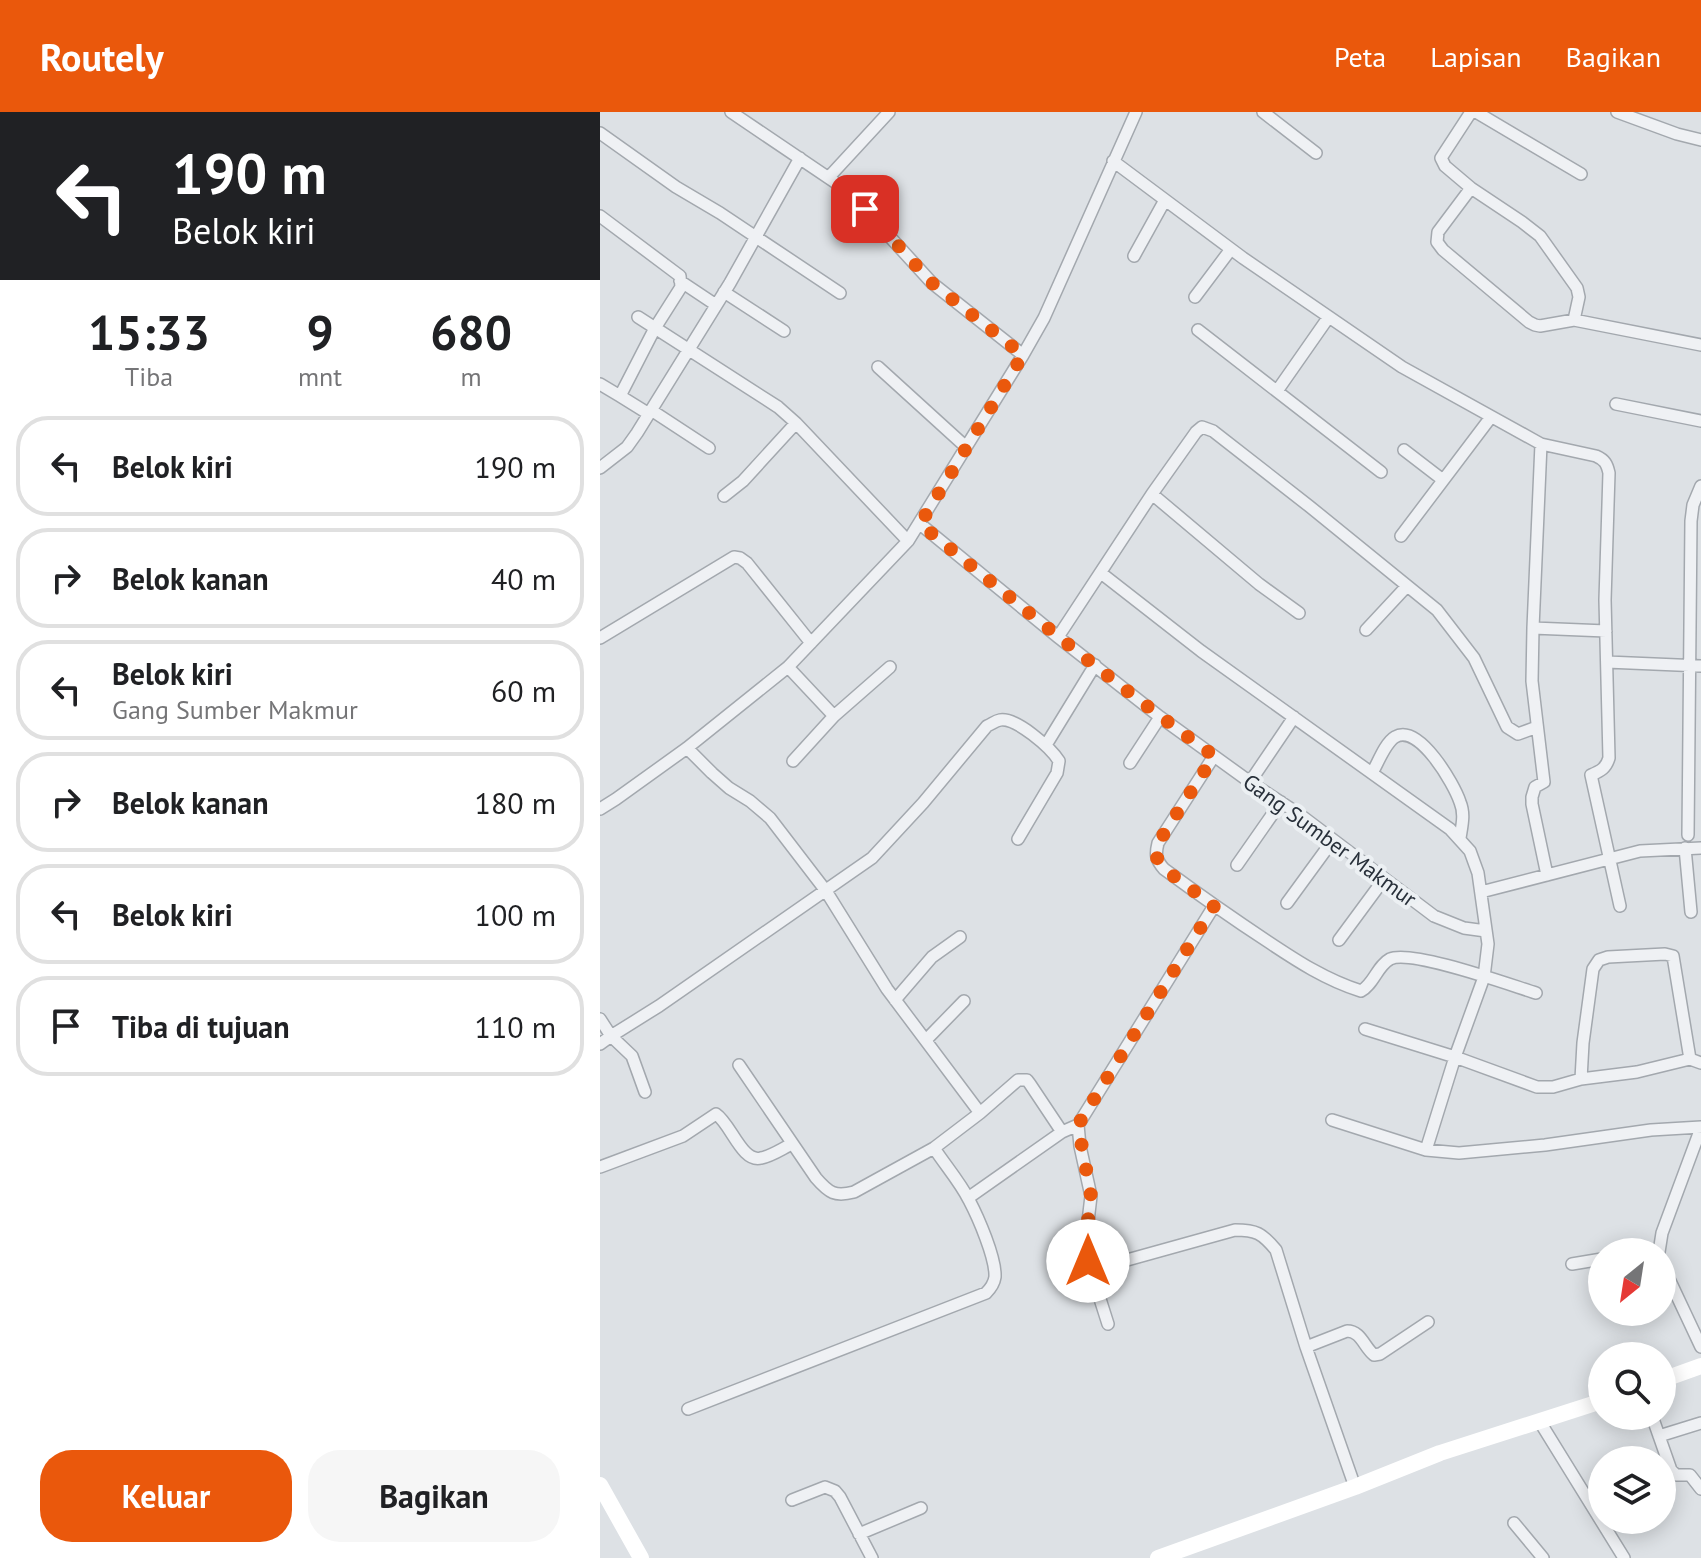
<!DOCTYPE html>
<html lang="id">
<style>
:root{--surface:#fff;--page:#f6f6f6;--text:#202124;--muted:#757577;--line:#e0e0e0;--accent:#ea580c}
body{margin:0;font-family:"PT Sans",sans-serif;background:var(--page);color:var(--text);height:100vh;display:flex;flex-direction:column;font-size:30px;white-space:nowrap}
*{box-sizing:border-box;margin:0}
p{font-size:26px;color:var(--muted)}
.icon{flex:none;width:44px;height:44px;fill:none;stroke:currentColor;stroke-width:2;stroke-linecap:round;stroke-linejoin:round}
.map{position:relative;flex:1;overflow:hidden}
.drawer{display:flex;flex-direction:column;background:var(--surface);width:600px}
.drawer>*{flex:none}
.guide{background:#202124;color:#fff;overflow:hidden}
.needle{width:52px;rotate:210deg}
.tools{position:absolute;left:988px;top:1126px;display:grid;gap:16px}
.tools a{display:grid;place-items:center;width:88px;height:88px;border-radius:50%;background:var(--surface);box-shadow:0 4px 20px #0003;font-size:40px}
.pin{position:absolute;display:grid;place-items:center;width:68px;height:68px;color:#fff;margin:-34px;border-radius:16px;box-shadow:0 4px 12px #0006}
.me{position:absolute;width:88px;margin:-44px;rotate:0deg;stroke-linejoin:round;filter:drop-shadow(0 0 6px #0008)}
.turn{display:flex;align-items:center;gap:28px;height:168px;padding:0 40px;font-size:36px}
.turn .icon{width:104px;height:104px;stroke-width:2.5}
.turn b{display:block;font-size:56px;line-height:68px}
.eta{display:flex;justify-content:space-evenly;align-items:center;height:136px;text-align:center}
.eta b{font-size:48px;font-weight:700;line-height:56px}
.action{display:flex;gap:16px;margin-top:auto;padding:16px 40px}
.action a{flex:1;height:92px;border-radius:32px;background:var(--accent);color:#fff;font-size:32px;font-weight:700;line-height:92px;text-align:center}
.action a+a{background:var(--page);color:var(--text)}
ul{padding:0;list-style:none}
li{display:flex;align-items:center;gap:24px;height:100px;margin:0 16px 12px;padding:0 24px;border:4px solid var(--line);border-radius:32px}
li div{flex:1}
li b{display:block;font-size:30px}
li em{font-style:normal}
header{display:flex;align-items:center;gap:48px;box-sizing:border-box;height:112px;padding:0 40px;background:var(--accent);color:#fff}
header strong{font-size:38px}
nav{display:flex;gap:44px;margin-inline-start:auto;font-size:28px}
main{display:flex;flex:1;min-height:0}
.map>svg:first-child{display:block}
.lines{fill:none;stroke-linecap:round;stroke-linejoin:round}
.street-casing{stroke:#a3a8ae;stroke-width:14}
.street{stroke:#eff1f4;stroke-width:11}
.secondary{stroke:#fff;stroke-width:16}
.route{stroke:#ea580c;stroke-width:14;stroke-dasharray:0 25.2}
.labels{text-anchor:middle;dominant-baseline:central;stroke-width:8;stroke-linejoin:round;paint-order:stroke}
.street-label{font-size:22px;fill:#28303a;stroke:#ecf0f3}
</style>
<header>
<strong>Routely</strong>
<nav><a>Peta</a><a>Lapisan</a><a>Bagikan</a></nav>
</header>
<main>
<section class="drawer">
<div class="guide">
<div class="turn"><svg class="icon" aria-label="left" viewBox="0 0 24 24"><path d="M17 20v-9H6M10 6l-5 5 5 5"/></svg><div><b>190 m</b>Belok kiri</div></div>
</div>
<div class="eta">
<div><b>15:33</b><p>Tiba</p></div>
<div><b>9</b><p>mnt</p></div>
<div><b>680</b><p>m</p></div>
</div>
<ul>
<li><svg class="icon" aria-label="left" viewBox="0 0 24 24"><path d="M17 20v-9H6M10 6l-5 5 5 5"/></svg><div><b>Belok kiri</b></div><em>190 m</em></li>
<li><svg class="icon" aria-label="right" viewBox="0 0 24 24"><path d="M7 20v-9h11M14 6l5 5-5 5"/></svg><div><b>Belok kanan</b></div><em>40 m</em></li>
<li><svg class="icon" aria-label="left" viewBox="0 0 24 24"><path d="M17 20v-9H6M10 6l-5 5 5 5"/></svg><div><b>Belok kiri</b><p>Gang Sumber Makmur</p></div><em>60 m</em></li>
<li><svg class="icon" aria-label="right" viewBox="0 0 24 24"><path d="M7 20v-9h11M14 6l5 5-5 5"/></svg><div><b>Belok kanan</b></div><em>180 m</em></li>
<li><svg class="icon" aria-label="left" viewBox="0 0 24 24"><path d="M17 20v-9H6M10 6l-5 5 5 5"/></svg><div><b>Belok kiri</b></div><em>100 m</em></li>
<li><svg class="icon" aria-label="arrive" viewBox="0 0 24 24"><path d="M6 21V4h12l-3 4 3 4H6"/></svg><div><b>Tiba di tujuan</b></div><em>110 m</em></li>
</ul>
<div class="action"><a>Keluar</a><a>Bagikan</a></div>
</section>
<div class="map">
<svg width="1101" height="1446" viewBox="0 0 1101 1446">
<rect width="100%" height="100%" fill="#dde1e5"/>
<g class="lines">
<defs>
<path id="street" d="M131,0l117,79 84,92 91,72
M663,0l53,41
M871,0l-30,46 4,8 26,22 51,34 18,14 37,52 2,9 -5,23
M876,0l105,62
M1017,0l60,22 24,6
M0,21l76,54 44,26 120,80
M513,49l130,97 159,109 130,72 9,5 55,12c9,4 11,8 13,17l-4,127 4,158c-3,10 -8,13 -18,17l29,131
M229,65l60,-65
M871,76l-33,44 -1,10 6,8 86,72 6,3 5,1 34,-6 127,25
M0,104l80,60 1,11 -26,41 -35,68 29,18
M534,144l31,-56
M80,169l36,24
M124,180l60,39
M595,185l36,-48
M38,205l140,90 18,16 112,118
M598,218l183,142
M278,255l88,80
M0,272l20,12
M677,279l51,-73
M1016,292l85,17
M51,298l58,38
M804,338l39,30
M0,356l27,-21 10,-14 93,-150 70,-125
M552,382l107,90 40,29
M124,384l19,-15 53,-58
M320,412l138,113 102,80 90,65 49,32 135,102 30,12 22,3
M801,424l90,-119
M501,461l100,78 249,178 20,22 8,22 10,71 -4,33 -29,80 -29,93
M933,516l8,-184
M766,518l41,-44
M458,525l94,-143 44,-62 6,-5 11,4 96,75 128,104 37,48 33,69 11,7 19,-7
M0,526l134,-81 6,1 7,5 64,80
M1007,550l94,4
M188,555l46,49
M446,633l49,-80
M87,636l25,25 17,15 21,13 20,17 56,73 61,98 93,124
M614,644l-56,87c-3,12 -2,17 6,26 34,25 68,49 103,72 30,20 59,39 94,50 13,-7 16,-25 29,-32 21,-10 120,26 146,34
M193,649l41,-45 56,-49
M530,651l30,-46
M772,661c6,-10 13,-30 23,-36 24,-14 59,47 65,65 5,12 2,23 0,36
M650,670l44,-65
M0,697l16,-10 71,-51 101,-81 120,-126 115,-186 21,-37 92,-206
M1088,723l3,-314 2,-16 8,-19
M1085,736l6,64
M637,753l44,-63
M947,763l-15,-71v-7l3,-10 9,-5 -12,-101 1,-53 73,3
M881,780l159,-41 61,-3
M687,791l46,-63
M739,828l45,-61
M295,888l37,-43 28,-20
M0,907l11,17 48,-30 213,-148 51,-55 64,-77c5,-2 8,-5 13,-6 16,-3 51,28 59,41l-2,12 -39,66
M765,917l90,28 82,30h16l28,-8 56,-7 53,-13
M326,928l38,-39
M0,932l11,-8 21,20 13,36
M139,953l77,113c13,15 19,19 38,14l80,-44 46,-35 38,-33h9l3,4 32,48
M981,967l2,-36 10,-74 6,-9 9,-3 57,-3 8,2 17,103 11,4
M732,1008l94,30 33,3 86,-8 106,-15 50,-3
M478,1013l2,21 11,50 -4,34 1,31 20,63
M0,1055l83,-31 33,-22c15,10 26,49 45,44 11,-2 22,-10 31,-14
M368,1086l94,-66 16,-7 136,-219
M1046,1140l13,-2
M1059,1140l3,-19 39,-105
M972,1152l30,-5
M1062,1152l39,83
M491,1158l144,-40c21,0 27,3 41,20l30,97
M88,1297l298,-116c5,-5 8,-9 9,-16 1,-19 -17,-60 -26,-77 -9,-18 -24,-35 -35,-52
M1052,1304l19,54 5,5h14l11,14
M940,1310l84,136
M1059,1324l42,-13
M755,1375l-49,-140 41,-16c14,0 17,16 27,24l6,-1 48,-32
M192,1388l33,-13 10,4 5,6 32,61
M914,1411l29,35
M259,1422l62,-26"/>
</defs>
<use href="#street" class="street-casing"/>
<use href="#street" class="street"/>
<path class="secondary" d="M1062,1268l39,-14
M0,1373l41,73
M558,1446l197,-71 85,-34 162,-52"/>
</g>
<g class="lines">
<path class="route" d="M265,97l67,74 91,72 -103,169c97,79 193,159 294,232l-56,87c-3,12 -2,17 6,26l50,37 -136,219 13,71 -4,34 1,31"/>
</g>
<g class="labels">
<g class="street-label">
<text transform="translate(730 728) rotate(36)">Gang Sumber Makmur</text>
</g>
</g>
</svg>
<div class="tools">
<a><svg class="needle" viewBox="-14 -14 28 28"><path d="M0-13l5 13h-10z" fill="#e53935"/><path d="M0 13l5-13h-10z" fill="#757577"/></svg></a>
<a><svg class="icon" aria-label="search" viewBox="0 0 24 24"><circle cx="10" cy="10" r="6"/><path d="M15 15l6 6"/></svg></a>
<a><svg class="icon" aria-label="layers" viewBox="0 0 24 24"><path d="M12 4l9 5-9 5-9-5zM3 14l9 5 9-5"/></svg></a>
</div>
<div class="pin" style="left:265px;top:97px;background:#d93025"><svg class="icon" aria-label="arrive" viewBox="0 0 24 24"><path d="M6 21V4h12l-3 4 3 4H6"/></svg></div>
<svg class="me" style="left:488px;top:1149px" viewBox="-20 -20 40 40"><circle r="19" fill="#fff"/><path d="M0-13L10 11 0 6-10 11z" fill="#ea580c"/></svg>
</div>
</main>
